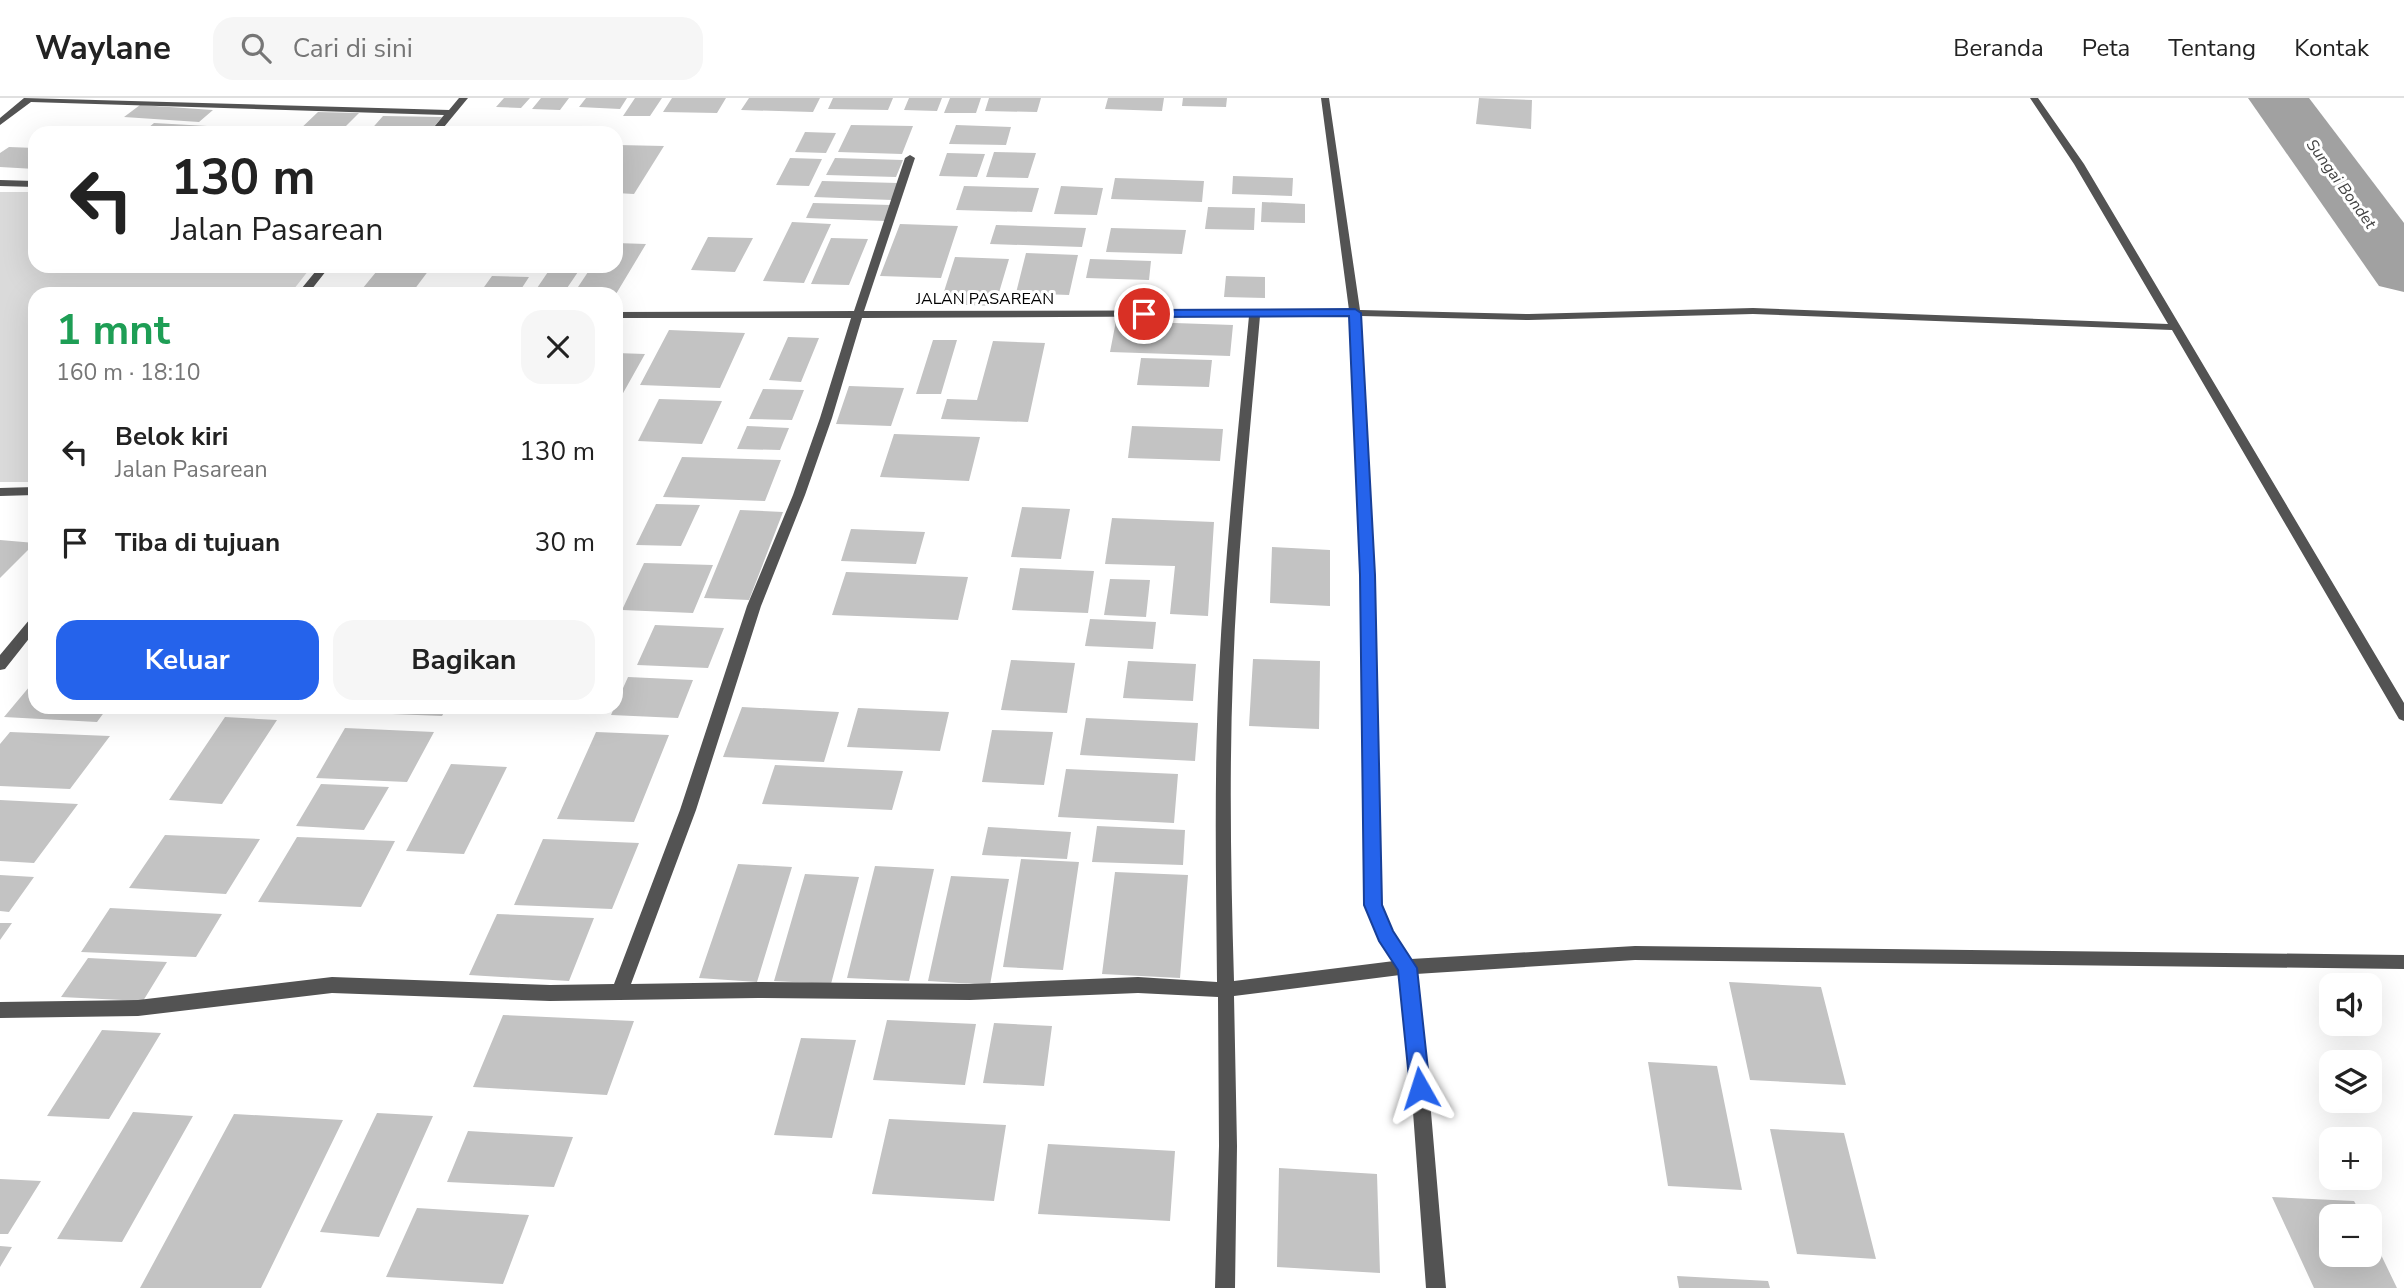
<!DOCTYPE html>
<html lang="id">
<meta charset="utf-8">
<style>
:root{--surface:#fff;--page:#f6f6f6;--text:#222;--muted:#767676;--line:#e0e0e0;--accent:#2563eb}
body{margin:0;font-family:"Nunito Sans",sans-serif;background:var(--page);color:var(--text);height:100vh;display:flex;flex-direction:column;font-size:26px;white-space:nowrap}
*{box-sizing:border-box;margin:0}
p{font-size:23px;color:var(--muted)}
.icon{flex:none;width:38px;height:38px;fill:none;stroke:currentColor;stroke-width:2;stroke-linecap:round;stroke-linejoin:round}
.map{position:relative;flex:1;overflow:hidden}
.side{position:absolute;left:28px;top:189px;width:595px;height:427px;display:flex;flex-direction:column;background:var(--surface);border-radius:21px;box-shadow:0 7px 28px #0002}
.side>*{flex:none}
.hud{position:absolute;left:28px;top:28px;width:595px;height:147px;border-radius:21px;box-shadow:0 7px 28px #0002;background:#fff;color:var(--text);overflow:hidden}
.fabs{position:absolute;left:2319px;top:875px;display:grid;gap:14px}
.fabs a{display:grid;place-items:center;width:63px;height:63px;border-radius:14px;background:var(--surface);box-shadow:0 7px 28px #0002;font-size:35px}
.pin{position:absolute;display:grid;place-items:center;width:60px;height:60px;color:#fff;margin:-30px;border:4px solid #fff;border-radius:50%;box-shadow:0 2px 7px #0007}
.me{position:absolute;width:77px;margin:-38px;rotate:354deg;stroke-linejoin:round;filter:drop-shadow(0 0 5px #0008)}
.turn{display:flex;align-items:center;gap:24px;height:147px;padding:0 28px;font-size:32px}
.turn .icon{width:91px;height:91px;stroke-width:2.5}
.turn b{display:block;font-size:49px;line-height:60px}
.round{display:grid;place-items:center;flex:none;width:74px;height:74px;border-radius:21px;background:var(--page)}
.summary{display:flex;align-items:center;justify-content:space-between;height:119px;padding:0 28px}
h1{font-size:42px;font-weight:700;line-height:52px;color:#1e9e55}
.cta{display:flex;gap:14px;margin-top:auto;padding:14px 28px}
.cta a{flex:1;height:80px;border-radius:21px;background:var(--accent);color:#fff;font-size:28px;font-weight:700;line-height:80px;text-align:center}
.cta a+a{background:var(--page);color:var(--text)}
ul{padding:0;list-style:none}
li{display:flex;align-items:center;gap:21px;height:91px;padding:0 28px}
li div{flex:1}
li b{display:block;font-size:26px}
li em{font-style:normal}
header{display:flex;align-items:center;gap:42px;box-sizing:border-box;height:98px;padding:0 35px;background:var(--surface);border-bottom:2px solid var(--line)}
header strong{font-size:33px}
nav{display:flex;gap:38px;margin-inline-start:auto;font-size:24px}
.search{width:490px;height:63px;background:var(--page);display:flex;align-items:center;gap:18px;box-sizing:border-box;padding:0 24px;border-radius:21px;color:var(--muted);font-size:26px}
.map>svg:first-child{display:block}
.green{fill:#dadada}
.lines{fill:none;stroke-linecap:round;stroke-linejoin:round}
.river{fill:#a1a1a1;fill-rule:evenodd}
.building{fill:#c3c3c3}
.minor{fill:#535353;fill-rule:evenodd}
.route{fill:#2563eb;stroke:#184099;stroke-width:2}
.labels{text-anchor:middle;dominant-baseline:central;stroke-width:6;stroke-linejoin:round;paint-order:stroke}
.far-water-label{font-size:16px;font-style:italic;fill:#424242;stroke:#fff}
.far-street-label{font-size:16px;fill:#000;stroke:#fff}
</style>
<header>
<strong>Waylane</strong>
<div class="search"><svg class="icon" aria-label="search" viewBox="0 0 24 24"><circle cx="10" cy="10" r="6"/><path d="M15 15l6 6"/></svg>Cari di sini</div>
<nav><a>Beranda</a><a>Peta</a><a>Tentang</a><a>Kontak</a></nav>
</header>
<div class="map">
<svg width="2404" height="1190" viewBox="0 0 2404 1190">
<rect width="100%" height="100%" fill="#fff"/>
<path class="green" d="M0,94h35v74h277l-22,28h-255v188h-35z"/>
<g class="lines">
<path class="river" d="M2248,0h61l95,125v69l-25,-6z"/>
</g>
<path class="building" d="M504,0h26l-9,10 -25,-1z
M541,0h28l-9,12 -28,-1z
M586,0h41l-7,11 -41,-2z
M635,0h27l-12,18h-27z
M672,0h54l-9,15 -54,-1z
M749,0h71l-7,14 -72,-2z
M833,0h60l-5,12 -60,-1z
M909,0h33l-5,13 -33,-1z
M950,0h31l-5,15h-32z
M989,0h52l-4,14 -52,-1z
M1108,0h56l-2,13 -57,-2z
M1183,0h44l-1,9 -44,-1z
M1479,0l53,2 -1,29 -55,-5z
M140,7l73,5 -14,12 -75,-5z
M318,14l41,1 -20,20h-43z
M383,18l59,1 -13,16h-61z
M154,25l71,4 -7,6h-76z
M851,27l62,1 -11,28 -64,-2z
M956,27l55,2 -5,18 -57,-1z
M486,30l88,3 -2,2h-90z
M805,34l31,1 -10,20 -31,-1z
M618,47l46,1 -30,48 -18,-1z
M9,49l26,1v21l-35,-2v-14z
M994,54l42,1 -8,25 -42,-1z
M947,55l38,1 -8,23 -38,-1z
M790,60l32,1 -13,27 -33,-1z
M835,60l68,2 -7,17 -70,-2z
M1233,78l60,2 -1,18 -60,-2z
M1115,80l89,3 -2,21 -91,-3z
M822,83l76,2 -6,17 -78,-3z
M964,88l75,2 -7,24 -76,-2z
M1061,88l42,2 -6,27 -43,-1z
M1262,104l43,2v19l-44,-1z
M813,105l78,2 -6,16 -79,-3z
M1208,109l47,1 -1,22 -49,-1z
M792,124l39,2 -27,59 -41,-2z
M900,126l58,2 -17,52 -61,-2z
M996,127l90,3 -4,19 -92,-3z
M1111,130l75,2 -4,24 -76,-2z
M708,139l45,1 -18,34 -44,-2z
M831,140l37,1 -19,46 -38,-1z
M616,145l30,1 -30,50 -42,-1 18,-27h24z
M1026,155l52,2 -9,40 -53,-2z
M955,159l54,2 -14,47 -55,-2z
M1090,161l61,2 -2,19 -63,-2z
M381,168h51l-21,28h-53z
M497,168h43l-3,4 -42,-2z
M552,168h30l-19,28h-30z
M492,178l37,1 -11,17h-39z
M1226,178l39,1v21l-41,-1z
M1116,223l117,4 -3,31 -120,-4z
M669,232l76,3 -25,55 -80,-3z
M788,239l31,1 -18,44 -32,-2z
M933,242h24l-16,54h-25z
M993,243l52,2 -17,79 -87,-3 6,-20 30,1z
M616,255l29,1 -23,41h-6z
M1141,260l71,2 -3,27 -72,-2z
M849,288l55,2 -13,38 -55,-2z
M763,291l41,1 -12,30 -43,-1z
M659,301l63,2 -20,43 -64,-3z
M747,328l42,2 -9,22 -43,-1z
M1132,328l91,3 -3,32 -92,-3z
M894,336l86,3 -11,44 -89,-4z
M682,359l99,3 -16,41 -102,-4z
M656,406l44,1 -19,41 -45,-1z
M1022,409l48,2 -9,50 -50,-2z
M740,412l43,2 -34,88 -45,-2z
M1112,420l102,4 -6,94 -38,-2 5,-48 -70,-2z
M851,431l74,3 -9,32 -75,-3z
M0,442l35,3 -35,35z
M1272,449l58,3v56l-60,-3z
M644,465l69,2 -20,48 -71,-3z
M1020,470l74,3 -6,42 -76,-3z
M846,474l122,5 -10,43 -126,-5z
M1110,481l40,1 -4,37 -42,-2z
M1090,521l66,3 -3,27 -68,-3z
M655,527l69,3 -16,40 -71,-3z
M1253,561l67,2 -1,68 -70,-3z
M1011,562l64,3 -8,50 -66,-3z
M1128,563l68,3 -3,37 -70,-3z
M628,579l65,3 -15,38 -67,-3z
M35,582v27h73l-11,15 -93,-5z
M370,609h77l-5,9 -75,-3z
M742,609l97,5 -15,50 -101,-5z
M858,610l91,4 -9,39 -93,-4z
M225,619l52,3 -55,84 -53,-4z
M1086,620l112,5 -3,38 -115,-6z
M345,630l89,4 -27,50 -91,-4z
M992,632l61,2 -9,53 -62,-3z
M10,634l100,4 -40,53 -70,-3v-42z
M596,634l73,3 -35,87 -77,-3z
M451,666l56,3 -43,87 -58,-3z
M775,667l128,6 -11,39 -130,-6z
M1066,671l112,5 -4,49 -116,-6z
M321,686l68,3 -25,43 -68,-4z
M0,702l78,4 -44,59 -34,-2z
M1097,728l88,4 -2,35 -91,-3z
M988,729l83,5 -4,27 -85,-4z
M165,737l95,4 -34,55 -97,-6z
M297,739l98,4 -34,66 -103,-5z
M543,741l96,4 -27,66 -98,-4z
M1021,761l58,3 -16,108 -60,-3z
M738,766l54,3 -35,115 -58,-4z
M875,768l59,3 -25,112 -62,-3z
M1115,774l73,3 -8,103 -78,-4z
M805,776l54,3 -28,107 -57,-3z
M0,777l34,2 -25,35 -9,-1z
M951,778l58,3 -19,106 -62,-4z
M110,810l112,6 -26,43 -115,-5z
M497,816l97,4 -25,63 -100,-6z
M0,825h12l-12,17z
M88,860l79,4 -24,39 -82,-4z
M1729,884l92,5 25,98 -96,-5z
M503,917l131,6 -27,74 -134,-8z
M887,922l89,4 -11,61 -92,-5z
M994,925l58,3 -8,60 -61,-3z
M102,932l59,3 -52,86 -62,-3z
M801,940l55,2 -24,98 -58,-3z
M1648,964l69,4 25,124 -74,-4z
M133,1014l60,4 -71,126 -65,-3z
M377,1015l56,3 -54,121 -59,-5z
M234,1016l109,6 -82,168h-121z
M889,1021l117,6 -12,76 -122,-7z
M1770,1031l74,4 32,126 -79,-5z
M468,1033l105,6 -19,50 -107,-5z
M1048,1046l127,7 -5,70 -132,-7z
M1279,1070l98,6 3,99 -103,-6z
M0,1081l41,2 -33,53h-8z
M2272,1099l82,4 8,15h-31v39h39v-23l27,56h-83z
M417,1110l112,7 -26,69 -117,-7z
M0,1148l12,1 -12,20z
M1677,1178l91,5 2,7h-91z"/>
<g class="lines">
<path class="minor" d="M24,0l425,12 10,-12h9l-29,35h-10l15,-18 -413,-13 -31,23v-7z
M1321,0h8l31,212 169,4 224,-6 415,16 -94,-160 -44,-66h8l46,66 320,539v18l-5,-2 -227,-389 -419,-16 -224,6 -168,-4 13,259 7,330 10,26 20,28 224,-13 769,9v14l-769,-9 -219,14 15,138 15,176h-20l-13,-176 -13,-137 -166,21 3,150 -2,142h-20l4,-142 -1,-149 -80,-4 -168,7 -212,-2 -208,3 -218,-8 -194,23 -138,2v-16l138,-2 194,-23 218,8 64,-1 66,-174 67,-204 46,-111 27,-77 31,-100h-235v-6l238,-1 51,-153 5,-3 5,3 -51,153 485,-1zM1249,218c-11,118 -24,236 -30,354 -5,104 -3,208 -2,312l-79,-5 -168,7 -212,-2 -127,2 65,-174 65,-204 44,-111 27,-77 30,-100zM1260,218h90l12,259 3,330 14,35 15,21 -160,20c-3,-103 -5,-206 -1,-309 4,-119 17,-237 27,-356z
M0,82l35,1v6l-35,-1z
M320,168h10l-22,28h-11z
M35,389v8l-35,1v-8z
M35,519v14l-30,38 -5,1v-15l30,-36z"/>
</g>
<path class="route" d="M1355,211l6,4 14,262 7,330 11,26 24,37 13,120 -3,6 -7,3 -7,-3 -3,-6 -12,-118 -19,-29 -15,-36 -4,-330 -11,-259 -205,1 -6,-3 6,-4z"/>
<g class="labels">
<g class="far-water-label">
<text transform="translate(2341 86) rotate(54)">Sungai Bondet</text>
</g>
<g class="far-street-label">
<text x="985" y="201">JALAN PASAREAN</text>
</g>
</g>
</svg>
<div class="fabs">
<a><svg class="icon" aria-label="sound" viewBox="0 0 24 24"><path d="M4 9h4l5-4v14l-5-4H4zM17 9q2 3 0 6"/></svg></a>
<a><svg class="icon" aria-label="layers" viewBox="0 0 24 24"><path d="M12 4l9 5-9 5-9-5zM3 14l9 5 9-5"/></svg></a>
<a>+</a>
<a>−</a>
</div>
<div class="pin" style="left:1144px;top:216px;background:#d93025"><svg class="icon" aria-label="arrive" viewBox="0 0 24 24"><path d="M6 21V4h12l-3 4 3 4H6"/></svg></div>
<svg class="me" style="left:1420px;top:990px" viewBox="-20 -20 40 40"><path d="M0-17L14 15 0 8-14 15z" fill="#2563eb" stroke="#fff" stroke-width="4"/></svg>
<div class="hud">
<div class="turn"><svg class="icon" aria-label="left" viewBox="0 0 24 24"><path d="M17 20v-9H6M10 6l-5 5 5 5"/></svg><div><b>130 m</b>Jalan Pasarean</div></div>
</div>
<section class="side">
<div class="summary"><div><h1>1 mnt</h1><p>160 m · 18:10</p></div><a class="round"><svg class="icon" aria-label="close" viewBox="0 0 24 24"><path d="M6 6l12 12M18 6L6 18"/></svg></a></div>
<ul>
<li><svg class="icon" aria-label="left" viewBox="0 0 24 24"><path d="M17 20v-9H6M10 6l-5 5 5 5"/></svg><div><b>Belok kiri</b><p>Jalan Pasarean</p></div><em>130 m</em></li>
<li><svg class="icon" aria-label="arrive" viewBox="0 0 24 24"><path d="M6 21V4h12l-3 4 3 4H6"/></svg><div><b>Tiba di tujuan</b></div><em>30 m</em></li>
</ul>
<div class="cta"><a>Keluar</a><a>Bagikan</a></div>
</section>
</div>
